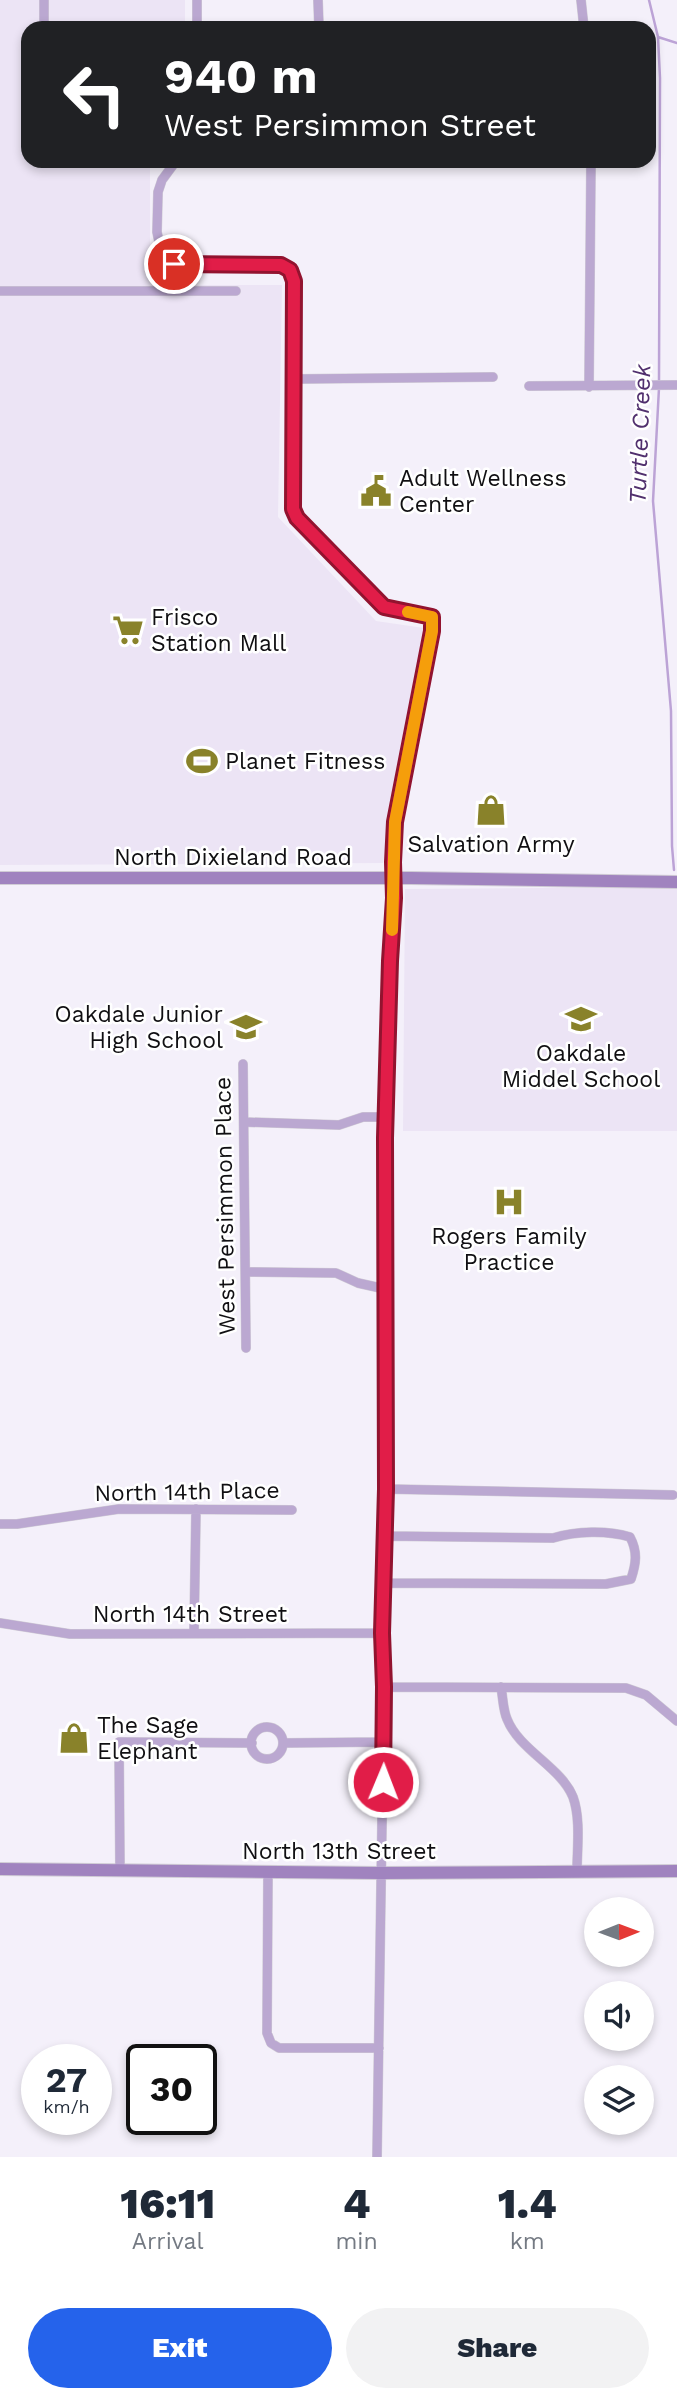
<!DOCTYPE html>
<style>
:root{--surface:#fff;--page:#f2f2f3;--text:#1f2937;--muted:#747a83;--accent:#2563eb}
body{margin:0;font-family:"Work Sans",sans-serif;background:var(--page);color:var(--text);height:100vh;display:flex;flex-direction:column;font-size:26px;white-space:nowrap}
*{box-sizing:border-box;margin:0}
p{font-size:23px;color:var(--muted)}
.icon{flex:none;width:38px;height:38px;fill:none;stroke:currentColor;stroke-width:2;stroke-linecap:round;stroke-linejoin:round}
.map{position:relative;height:2157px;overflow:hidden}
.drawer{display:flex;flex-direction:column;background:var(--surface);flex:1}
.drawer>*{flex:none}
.guide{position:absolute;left:21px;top:21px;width:635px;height:147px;border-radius:21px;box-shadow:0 4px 10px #0003;background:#202124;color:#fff;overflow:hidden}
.needle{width:46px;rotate:89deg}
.tools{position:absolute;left:584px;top:1897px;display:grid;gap:14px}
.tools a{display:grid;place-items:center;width:70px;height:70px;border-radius:50%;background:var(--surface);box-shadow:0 4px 10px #0003;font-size:35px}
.speed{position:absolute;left:21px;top:2044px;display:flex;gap:14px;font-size:35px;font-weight:700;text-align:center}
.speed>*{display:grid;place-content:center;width:91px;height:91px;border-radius:50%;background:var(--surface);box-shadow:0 4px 10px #0003;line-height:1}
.speed small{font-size:18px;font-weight:400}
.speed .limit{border:4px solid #111;border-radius:10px;background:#fff;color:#111}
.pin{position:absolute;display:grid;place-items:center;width:60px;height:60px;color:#fff;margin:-30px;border:4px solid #fff;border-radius:50%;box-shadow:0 2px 7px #0007}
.me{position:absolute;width:77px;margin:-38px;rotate:1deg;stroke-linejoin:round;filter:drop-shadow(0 0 5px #0008)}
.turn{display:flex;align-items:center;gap:24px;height:147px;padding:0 28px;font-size:32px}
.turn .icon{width:91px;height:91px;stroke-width:2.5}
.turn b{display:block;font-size:49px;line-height:60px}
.eta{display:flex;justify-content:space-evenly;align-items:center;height:119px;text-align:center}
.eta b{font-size:42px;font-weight:800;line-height:49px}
.primary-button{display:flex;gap:14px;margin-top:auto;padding:14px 28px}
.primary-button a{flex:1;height:80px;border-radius:42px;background:var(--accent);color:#fff;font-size:28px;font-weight:800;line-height:80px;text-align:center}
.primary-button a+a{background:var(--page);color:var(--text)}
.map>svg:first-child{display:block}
.built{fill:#ece4f5}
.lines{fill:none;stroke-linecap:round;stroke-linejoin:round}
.stream{stroke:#bca3d6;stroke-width:2.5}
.street-casing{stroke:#d0ccd5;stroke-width:10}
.secondary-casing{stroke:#d0ccd5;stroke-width:14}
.street{stroke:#bba8d1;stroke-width:9}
.secondary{stroke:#a083bf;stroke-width:12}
.route-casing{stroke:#92132f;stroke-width:18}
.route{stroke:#e11d48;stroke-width:12}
.slow{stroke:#f59e0b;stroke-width:12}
.labels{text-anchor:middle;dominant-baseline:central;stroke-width:5;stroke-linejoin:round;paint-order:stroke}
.poi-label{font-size:23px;fill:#100f12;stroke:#fff;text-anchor:start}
.street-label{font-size:23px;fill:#100f12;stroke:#fff}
.water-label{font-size:24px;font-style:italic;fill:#51306e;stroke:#fff}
</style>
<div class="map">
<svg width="677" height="2157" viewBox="0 0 677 2157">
<rect width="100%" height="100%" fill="#f4f0fa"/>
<path class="built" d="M0,0h185v28h-157v133h122v124h132l-4,232 98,104 48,7 -41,235 -383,2z
M677,887v244h-274l2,-242z"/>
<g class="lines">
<path class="stream" d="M649,0l9,37 2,41 -1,303
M658,37l19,6
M659,388l-6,113 18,210 1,135 2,24"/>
<defs>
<path id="street" d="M318,0l1,28
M581,0l3,28
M44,28v-28
M197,28v-28
M176,161l-14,19 -4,12 -1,40 4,19 13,13 107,1 9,5 4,11 -2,84 3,14 198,-2
M0,291h236
M295,379l-3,123 5,16 87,89 48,10 -37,205 -2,40 2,36 -5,64 -5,193 1,334 -4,144 2,54 -7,470
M529,386l148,-1
M589,387l2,-226
M243,1064l3,284
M244,1122l95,3 24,-8h23
M246,1272l90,1 22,10 27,6
M386,1489l287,6
M0,1524h17l102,-15 173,1
M383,1583l223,1 25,-5c5,-15 7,-27 -1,-42 -23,-7 -54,-6 -77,1l-168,-2
M0,1623l70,11 312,-1
M194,1633l2,-124
M384,1687l242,1 20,7 31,26
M501,1687c2,11 2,23 6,32 12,31 54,48 66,78 8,22 4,52 4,75
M251 1743a16 16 0 1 1 32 0a16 16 0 1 1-32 0Z
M283,1743l100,-1
M120,1870l-1,-128 133,1
M268,1871l-1,162 4,10 8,5h100"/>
<path id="secondary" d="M0,878h411l266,4
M0,1869l381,4 296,-2"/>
</defs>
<use href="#street" class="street-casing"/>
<use href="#secondary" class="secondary-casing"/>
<use href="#street" class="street"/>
<use href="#secondary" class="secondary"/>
</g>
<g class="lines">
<defs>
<path id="route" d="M174,264l107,1 9,5 4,11 -1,228 4,9 87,89 48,10v14l-37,191 -2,40 1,36 -4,63 -5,177 1,351 -4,144 2,54 -1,95"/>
</defs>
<use href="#route" class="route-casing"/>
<use href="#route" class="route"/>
<path class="slow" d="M392,930l3,-108 37,-191v-14l-24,-5"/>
</g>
<defs>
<symbol id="civic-bare" viewBox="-9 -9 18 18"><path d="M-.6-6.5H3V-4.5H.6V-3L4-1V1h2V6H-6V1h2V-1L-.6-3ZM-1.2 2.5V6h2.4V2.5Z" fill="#89822a" stroke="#fff" stroke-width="2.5" paint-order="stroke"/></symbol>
<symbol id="supermarket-bare" viewBox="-9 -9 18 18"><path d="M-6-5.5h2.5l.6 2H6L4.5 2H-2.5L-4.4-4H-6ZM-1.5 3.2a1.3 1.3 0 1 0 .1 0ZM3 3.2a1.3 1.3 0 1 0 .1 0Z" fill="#89822a" stroke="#fff" stroke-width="2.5" paint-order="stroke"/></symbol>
<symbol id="stadium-bare" viewBox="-9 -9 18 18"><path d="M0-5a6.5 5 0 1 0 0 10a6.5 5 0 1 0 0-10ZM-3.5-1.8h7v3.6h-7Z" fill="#89822a" stroke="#fff" stroke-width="2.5" paint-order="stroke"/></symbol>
<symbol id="shop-bare" viewBox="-9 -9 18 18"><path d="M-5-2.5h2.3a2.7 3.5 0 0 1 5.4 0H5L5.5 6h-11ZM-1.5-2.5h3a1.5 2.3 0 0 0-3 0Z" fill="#89822a" stroke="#fff" stroke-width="2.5" paint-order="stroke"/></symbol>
<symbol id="school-bare" viewBox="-9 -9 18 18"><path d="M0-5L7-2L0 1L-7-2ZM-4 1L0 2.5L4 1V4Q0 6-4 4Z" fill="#89822a" stroke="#fff" stroke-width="2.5" paint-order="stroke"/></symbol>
<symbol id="hospital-bare" viewBox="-9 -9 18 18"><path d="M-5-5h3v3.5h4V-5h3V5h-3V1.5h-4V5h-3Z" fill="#89822a" stroke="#fff" stroke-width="2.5" paint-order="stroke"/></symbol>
</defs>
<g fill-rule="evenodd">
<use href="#civic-bare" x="354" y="469" width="44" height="44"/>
<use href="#supermarket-bare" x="106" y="608" width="44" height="44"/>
<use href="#stadium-bare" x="180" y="739" width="44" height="44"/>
<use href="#shop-bare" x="469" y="788" width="44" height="44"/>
<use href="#school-bare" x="559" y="997" width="44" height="44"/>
<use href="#school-bare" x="224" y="1005" width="44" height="44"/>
<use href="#hospital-bare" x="487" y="1180" width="44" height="44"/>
<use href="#shop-bare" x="52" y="1716" width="44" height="44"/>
</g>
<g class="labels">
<g class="poi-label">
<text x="399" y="478">Adult Wellness<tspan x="399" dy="26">Center</tspan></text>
<text x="151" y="617">Frisco<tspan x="151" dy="26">Station Mall</tspan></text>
<text x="225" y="761">Planet Fitness</text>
<text x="491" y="844" text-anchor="middle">Salvation Army</text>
<text x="223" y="1014" text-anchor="end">Oakdale Junior<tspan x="223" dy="26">High School</tspan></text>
<text x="581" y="1053" text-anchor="middle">Oakdale<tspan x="581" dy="26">Middel School</tspan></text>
<text x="509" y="1236" text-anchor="middle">Rogers Family<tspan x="509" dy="26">Practice</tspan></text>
<text x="97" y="1725">The Sage<tspan x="97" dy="26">Elephant</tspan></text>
</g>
<g class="street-label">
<text x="233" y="857">North Dixieland Road</text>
<text transform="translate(225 1206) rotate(-91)">West Persimmon Place</text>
<text transform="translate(187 1492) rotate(-1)">North 14th Place</text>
<text x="190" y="1614">North 14th Street</text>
<text x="339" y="1851">North 13th Street</text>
</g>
<g class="water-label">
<text transform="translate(640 434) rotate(-88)">Turtle Creek</text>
</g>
</g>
</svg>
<div class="tools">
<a><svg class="needle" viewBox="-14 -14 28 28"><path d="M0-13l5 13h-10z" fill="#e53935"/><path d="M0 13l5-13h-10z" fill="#747a83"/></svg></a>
<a><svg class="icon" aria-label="sound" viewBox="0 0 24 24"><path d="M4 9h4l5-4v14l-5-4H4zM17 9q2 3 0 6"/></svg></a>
<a><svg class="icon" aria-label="layers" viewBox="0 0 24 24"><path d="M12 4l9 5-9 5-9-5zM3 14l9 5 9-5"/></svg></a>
</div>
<div class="speed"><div>27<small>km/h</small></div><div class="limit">30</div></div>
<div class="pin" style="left:174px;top:264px;background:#d93025"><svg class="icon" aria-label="arrive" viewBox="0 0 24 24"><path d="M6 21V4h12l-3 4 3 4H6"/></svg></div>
<svg class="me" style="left:383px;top:1782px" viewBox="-20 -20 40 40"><circle r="17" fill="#e11d48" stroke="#fff" stroke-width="3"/><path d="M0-11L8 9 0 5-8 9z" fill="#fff"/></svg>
<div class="guide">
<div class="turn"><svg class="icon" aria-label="left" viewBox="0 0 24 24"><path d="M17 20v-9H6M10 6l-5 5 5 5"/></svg><div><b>940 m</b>West Persimmon Street</div></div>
</div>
</div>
<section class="drawer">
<div class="eta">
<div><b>16:11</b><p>Arrival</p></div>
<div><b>4</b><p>min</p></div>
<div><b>1.4</b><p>km</p></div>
</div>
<div class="primary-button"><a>Exit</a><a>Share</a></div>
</section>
